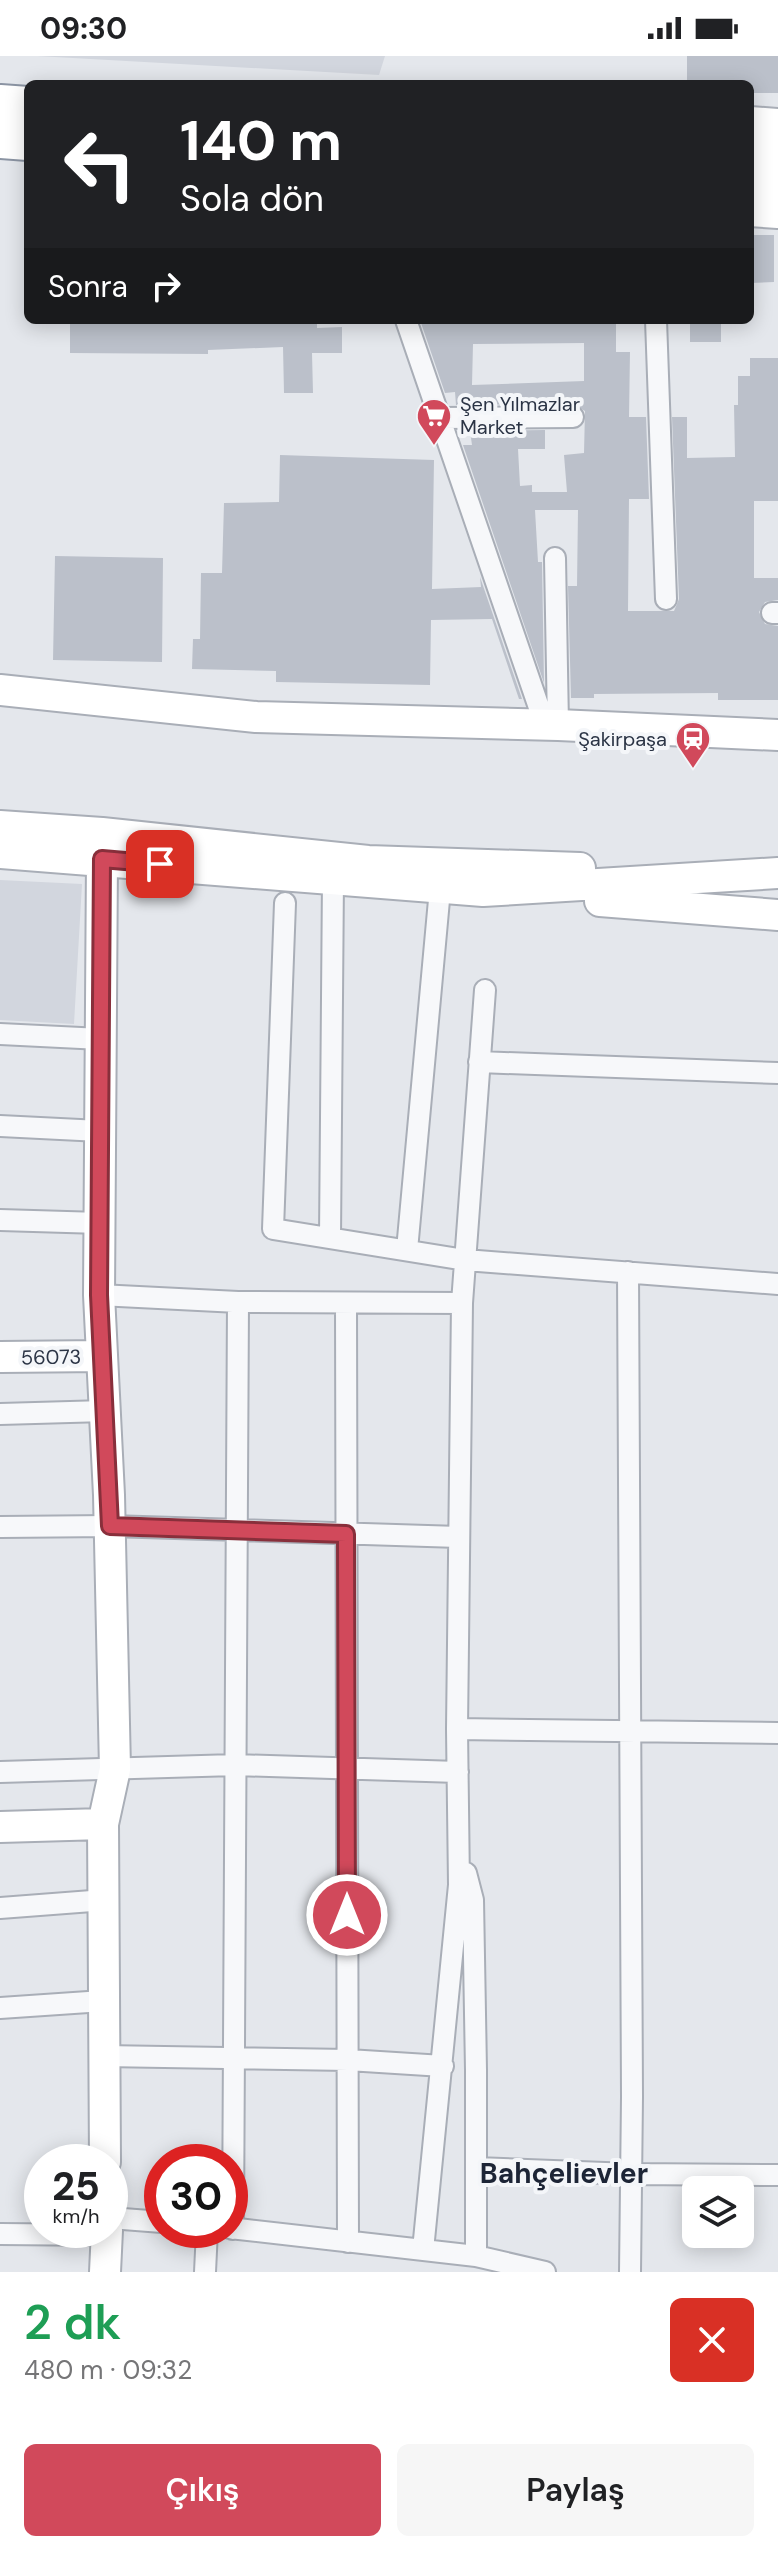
<!DOCTYPE html>
<html lang="tr">
<meta charset="utf-8">
<style>
:root{--surface:#fff;--page:#f6f6f6;--text:#202124;--muted:#757577;--accent:#d1495b}
body{margin:0;font-family:"DM Sans",sans-serif;background:var(--page);color:var(--text);height:100vh;display:flex;flex-direction:column;font-size:30px;white-space:nowrap}
*{box-sizing:border-box;margin:0}
p{font-size:26px;color:var(--muted)}
.icon{flex:none;width:44px;height:44px;fill:none;stroke:currentColor;stroke-width:2;stroke-linecap:round;stroke-linejoin:round}
.map{position:relative;height:2216px;overflow:hidden}
.panel{display:flex;flex-direction:column;background:var(--surface);flex:1}
.panel>*{flex:none}
.top-card{position:absolute;left:24px;top:24px;width:730px;height:244px;border-radius:12px;box-shadow:0 4px 20px #0003;background:#202124;color:#fff;overflow:hidden}
.buttons{position:absolute;left:682px;top:2120px;display:grid;gap:16px}
.buttons a{display:grid;place-items:center;width:72px;height:72px;border-radius:12px;background:var(--surface);box-shadow:0 4px 20px #0003;font-size:40px}
.speed{position:absolute;left:24px;top:2088px;display:flex;gap:16px;font-size:40px;font-weight:700;text-align:center}
.speed>*{display:grid;place-content:center;width:104px;height:104px;border-radius:50%;background:var(--surface);box-shadow:0 4px 20px #0003;line-height:1}
.speed small{font-size:20px;font-weight:400}
.speed .limit{border:12px solid #d22;background:#fff;color:#111}
.pin{position:absolute;display:grid;place-items:center;width:68px;height:68px;color:#fff;margin:-34px;border-radius:16px;box-shadow:0 4px 12px #0006}
.me{position:absolute;width:88px;margin:-44px;rotate:0deg;stroke-linejoin:round;filter:drop-shadow(0 0 6px #0008)}
.turn{display:flex;align-items:center;gap:28px;height:168px;padding:0 24px;font-size:36px}
.turn .icon{width:104px;height:104px;stroke-width:2.5}
.turn b{display:block;font-size:56px;line-height:68px}
.then{display:flex;align-items:center;height:76px;padding:0 24px;background:#0003;gap:16px;font-size:30px}
.round{display:grid;place-items:center;flex:none;width:84px;height:84px;border-radius:12px;background:var(--page)}
.overview{display:flex;align-items:center;justify-content:space-between;height:136px;padding:0 24px}
h1{font-size:48px;font-weight:600;line-height:60px;color:#1e9e55}
.button{display:flex;gap:16px;margin-top:auto;padding:16px 24px}
.button a{flex:1;height:92px;border-radius:12px;background:var(--accent);color:#fff;font-size:32px;font-weight:600;line-height:92px;text-align:center}
.button a+a{background:var(--page);color:var(--text)}
.status{display:flex;justify-content:space-between;align-items:center;height:56px;padding:0 40px;background:var(--surface);direction:ltr}
.status svg{height:22px;fill:currentColor}
.map>svg:first-child{display:block}
.built{fill:#d2d6de}
.building{fill:#bbc0ca;fill-rule:evenodd}
.lines{fill:none;stroke-linecap:round;stroke-linejoin:round}
.street-casing{stroke:#a9aeb7;stroke-width:24}
.secondary-casing{stroke:#a9aeb7;stroke-width:34}
.highway-casing{stroke:#8b94a3;stroke-width:42}
.street{stroke:#f7f8fa;stroke-width:20}
.secondary{stroke:#fff;stroke-width:30}
.highway{stroke:#fff;stroke-width:38}
.route-casing{stroke:#882f3b;stroke-width:20}
.route{stroke:#d1495b;stroke-width:14}
.labels{text-anchor:middle;dominant-baseline:central;stroke-width:8;stroke-linejoin:round;paint-order:stroke}
.poi-label{font-size:20px;fill:#2b3445;stroke:#f4f6f9;text-anchor:start}
.street-label{font-size:20px;fill:#2b3445;stroke:#f4f6f9}
.district-label{font-size:28px;font-weight:bold;fill:#1d2536;stroke:#f4f6f9}
</style>
<div class="status"><b>09:30</b><svg viewBox="0 0 49 12"><path d="M0 12V9h3v3zM5 12V6h3v6zM10 12V3h3v9zM15 12V0h3v12zM26 1h20v11H26zM47 4h2v5h-2z"/></svg></div>
<div class="map">
<svg width="778" height="2216" viewBox="0 0 778 2216">
<rect width="100%" height="100%" fill="#e4e7ec"/>
<path class="built" d="M37,0h348l-6,19z
M0,824l82,4 -8,140 -74,-4z"/>
<path class="building" d="M687,0h91v37h-28v-9h-63z
M750,179h24v47l-24,1z
M70,264h247v8l25,-1v26h-30l1,40h-29l-1,-46 -75,3v4l-138,-1z
M420,264h196v32h14l-1,65h17l3,82h-20l-1,112h46l5,-12 -7,-182h15v41l48,-1 -1,-52h4v-29h12v-18h28v143h-24v77h24v22l-13,2 -6,10 6,12 13,2v74h-60v-7l-124,1v4h-23l-3,-112h9l1,-76h-43l3,52h4l2,121 -81,-238h9l-2,-14 75,-1v19h-27l2,37 12,-1v7h35l-3,-37 20,-2 1,-42 -12,-7 -117,1 -1,-13 -10,1zM584,287v38l-112,4 1,-41z
M690,264h31v22h-31z
M280,399l154,5 -2,129 49,-2 -1,-10 42,122h-3l-27,-80 -61,1 -1,65 -154,-3v-11l-84,-2 1,-30h7l1,-66h21l2,-70 55,-1z
M55,500l108,2 -1,104 -109,-2z"/>
<g class="lines">
<defs>
<path id="street" d="M406,264l139,405
M656,264l10,279
M440,362l133,-1
M555,502l3,167
M772,557h6
M285,847l-12,326 192,31 313,24
M0,978l101,5
M479,1006l299,11
M0,1070l100,5
M0,1164l100,3
M330,1182l3,-360
M407,1194l33,-361
M628,1216l4,825 -2,175
M99,1239l139,7 224,1
M346,1248l2,938
M0,1358l105,-3
M0,1471l110,-1 349,11
M457,1673l321,4
M0,1716l235,-7 223,7
M466,1817l7,27 3,170v186
M0,1852l105,-8
M0,1952l103,-7
M103,2000l245,4 95,6
M476,2112l155,6 147,1
M110,2162l52,4
M230,2172l246,28 69,16
M233,2173l5,-927
M0,2178l107,1
M423,2194l36,-365 -2,-156 5,-426 23,-313
M205,2216l2,-42"/>
<path id="secondary" d="M750,66l28,2
M750,155l28,2
M0,634l256,27 302,8 220,10
M0,770l102,7 266,28 212,7
M0,797l483,38 295,-18
M102,803l-3,436 10,200 6,274 -12,55 2,338
M600,845l178,14
M0,1301l102,-1
M0,1771l103,-3
M105,2216l2,-42"/>
<path id="highway" d="M0,48l28,2
M0,83l28,2
M750,94l28,2
M750,125l28,2"/>
</defs>
<use href="#street" class="street-casing"/>
<use href="#secondary" class="secondary-casing"/>
<use href="#highway" class="highway-casing"/>
<use href="#street" class="street"/>
<use href="#secondary" class="secondary"/>
<use href="#highway" class="highway"/>
</g>
<g class="lines">
<defs>
<path id="route" d="M160,808l-58,-5 -3,436 11,231 236,8 1,381"/>
</defs>
<use href="#route" class="route-casing"/>
<use href="#route" class="route"/>
</g>
<defs>
<symbol id="supermarket-pin" viewBox="-11 -11 22 30"><path d="M0 17L-7.5 6A9.5 9.5 0 1 1 7.5 6Z" fill="#d1495b" stroke="#f4f6f9"/><path d="M-6-5.5h2.5l.6 2H6L4.5 2H-2.5L-4.4-4H-6ZM-1.5 3.2a1.3 1.3 0 1 0 .1 0ZM3 3.2a1.3 1.3 0 1 0 .1 0Z" fill="#fff"/></symbol>
<symbol id="station-pin" viewBox="-11 -11 22 30"><path d="M0 17L-7.5 6A9.5 9.5 0 1 1 7.5 6Z" fill="#d1495b" stroke="#f4f6f9"/><path d="M-3-6H3Q5-6 5-4V2Q5 4 3 4L4.5 6H3L1.5 4h-3L-3 6H-4.5L-3 4Q-5 4-5 2V-4Q-5-6-3-6ZM-3.5-4v3h7v-3ZM-3.5 1v1.5H-2V1ZM2 1v1.5H3.5V1Z" fill="#fff"/></symbol>
</defs>
<g fill-rule="evenodd">
<use href="#supermarket-pin" x="414" y="340" width="40" height="54"/>
<use href="#station-pin" x="673" y="663" width="40" height="54"/>
</g>
<g class="labels">
<g class="poi-label">
<text x="460" y="348">Şen Yılmazlar<tspan x="460" dy="23">Market</tspan></text>
<text x="667" y="683" text-anchor="end">Şakirpaşa</text>
</g>
<g class="street-label">
<text transform="translate(51 1301) rotate(-1)">56073</text>
</g>
<g class="district-label">
<text x="564" y="2117">Bahçelievler</text>
</g>
</g>
</svg>
<div class="buttons">
<a><svg class="icon" aria-label="layers" viewBox="0 0 24 24"><path d="M12 4l9 5-9 5-9-5zM3 14l9 5 9-5"/></svg></a>
</div>
<div class="speed"><div>25<small>km/h</small></div><div class="limit">30</div></div>
<div class="pin" style="left:160px;top:808px;background:#d93025"><svg class="icon" aria-label="arrive" viewBox="0 0 24 24"><path d="M6 21V4h12l-3 4 3 4H6"/></svg></div>
<svg class="me" style="left:347px;top:1859px" viewBox="-20 -20 40 40"><circle r="17" fill="#d1495b" stroke="#fff" stroke-width="3"/><path d="M0-11L8 9 0 5-8 9z" fill="#fff"/></svg>
<div class="top-card">
<div class="turn"><svg class="icon" aria-label="left" viewBox="0 0 24 24"><path d="M17 20v-9H6M10 6l-5 5 5 5"/></svg><div><b>140 m</b>Sola dön</div></div>
<div class="then">Sonra<svg class="icon" aria-label="right" viewBox="0 0 24 24"><path d="M7 20v-9h11M14 6l5 5-5 5"/></svg></div>
</div>
</div>
<section class="panel">
<div class="overview"><div><h1>2 dk</h1><p>480 m · 09:32</p></div><a class="round" style="background:#d93025;color:#fff"><svg class="icon" aria-label="close" viewBox="0 0 24 24"><path d="M6 6l12 12M18 6L6 18"/></svg></a></div>
<div class="button"><a>Çıkış</a><a>Paylaş</a></div>
</section>
